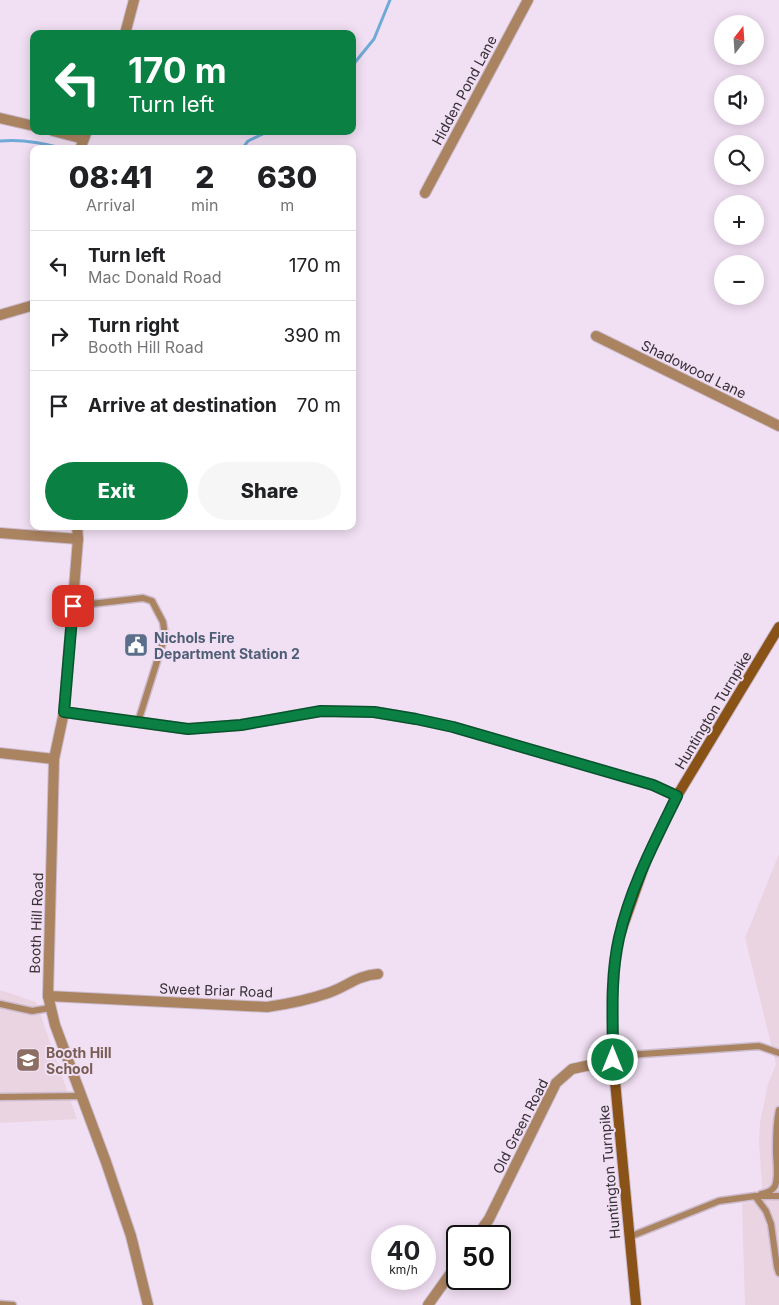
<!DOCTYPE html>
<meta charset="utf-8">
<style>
:root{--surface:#fff;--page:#f6f6f6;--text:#202124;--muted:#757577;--line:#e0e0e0;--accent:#0b8043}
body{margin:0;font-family:Inter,sans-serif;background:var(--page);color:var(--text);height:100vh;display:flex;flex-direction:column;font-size:19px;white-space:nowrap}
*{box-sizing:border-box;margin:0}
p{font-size:16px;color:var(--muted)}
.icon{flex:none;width:28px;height:28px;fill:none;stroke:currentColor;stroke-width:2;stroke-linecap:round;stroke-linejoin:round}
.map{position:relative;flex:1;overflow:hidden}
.details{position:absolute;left:30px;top:145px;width:326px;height:385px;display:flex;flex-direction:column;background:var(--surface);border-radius:10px;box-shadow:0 2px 12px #0003}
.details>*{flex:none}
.banner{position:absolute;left:30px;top:30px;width:326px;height:105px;border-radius:10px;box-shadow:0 2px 12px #0003;background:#0b8043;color:#fff;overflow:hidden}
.needle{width:32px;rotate:17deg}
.fabs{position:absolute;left:714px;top:15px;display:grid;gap:10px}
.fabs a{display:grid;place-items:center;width:50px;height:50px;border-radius:50%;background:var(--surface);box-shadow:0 2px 12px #0003;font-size:25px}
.speed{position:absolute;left:371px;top:1225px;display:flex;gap:10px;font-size:25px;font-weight:700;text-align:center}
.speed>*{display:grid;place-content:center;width:65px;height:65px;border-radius:50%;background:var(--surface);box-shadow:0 2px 12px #0003;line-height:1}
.speed small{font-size:12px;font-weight:400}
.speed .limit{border:2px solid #111;border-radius:8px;background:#fff;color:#111}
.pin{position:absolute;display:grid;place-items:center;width:42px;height:42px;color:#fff;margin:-21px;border-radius:10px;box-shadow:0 2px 8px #0006}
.me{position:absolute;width:55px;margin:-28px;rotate:0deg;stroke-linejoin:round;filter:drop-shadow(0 0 4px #0008)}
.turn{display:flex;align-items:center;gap:18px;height:105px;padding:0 15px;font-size:22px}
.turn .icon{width:65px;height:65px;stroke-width:2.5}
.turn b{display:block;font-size:35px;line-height:42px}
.eta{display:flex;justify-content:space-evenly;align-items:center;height:85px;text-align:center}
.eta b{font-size:30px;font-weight:800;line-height:35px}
.primary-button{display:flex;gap:10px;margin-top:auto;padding:10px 15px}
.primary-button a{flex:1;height:58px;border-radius:30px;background:var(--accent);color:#fff;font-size:20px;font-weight:800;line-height:58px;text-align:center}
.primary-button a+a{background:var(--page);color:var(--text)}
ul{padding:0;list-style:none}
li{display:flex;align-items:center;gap:15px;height:70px;padding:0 15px;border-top:1px solid var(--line)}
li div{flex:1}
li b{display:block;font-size:19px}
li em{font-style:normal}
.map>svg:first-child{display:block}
.education{fill:#ead4e2}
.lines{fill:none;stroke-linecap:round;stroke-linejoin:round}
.stream{stroke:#6faad7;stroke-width:3}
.service-casing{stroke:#ccbccd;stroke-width:9}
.minor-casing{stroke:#ccbccd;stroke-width:12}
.tertiary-casing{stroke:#ccbccd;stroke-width:12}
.secondary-casing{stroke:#ccbccd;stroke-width:12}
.service{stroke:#aa8361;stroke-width:6}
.minor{stroke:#aa8361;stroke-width:10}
.tertiary{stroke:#aa8361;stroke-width:10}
.secondary{stroke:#895217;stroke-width:10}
.route-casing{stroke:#07532c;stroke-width:12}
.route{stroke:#0b8043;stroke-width:9}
.labels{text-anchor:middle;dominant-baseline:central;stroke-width:4;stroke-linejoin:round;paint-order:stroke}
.street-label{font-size:14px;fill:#373037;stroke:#f1dff3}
.service-label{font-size:14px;font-weight:bold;fill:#4e5e75;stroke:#f1dff3;text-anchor:start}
.education-label{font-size:14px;font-weight:bold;fill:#785e54;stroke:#f1dff3;text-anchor:start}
</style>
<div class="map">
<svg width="779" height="1305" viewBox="0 0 779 1305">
<rect width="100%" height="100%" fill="#f1dff3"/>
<path class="education" d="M779,854v451h-34l-3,-102 21,-3 -4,-57 1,-20 8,-39 8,-20 -31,-126z
M0,990l36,12 41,117 -77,4z"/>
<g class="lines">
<path class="stream" d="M352,66l22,-27 16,-39
M0,141c21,-2 40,1 61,7
M242,149l6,-8 21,-10"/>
<defs>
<path id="service" d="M73,606l70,-8 9,3 11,21 2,14 -27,86
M0,1004l32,7 18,-3
M613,1056l146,-10 20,7
M0,1097l81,-1
M761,1194c6,-1 11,-3 14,-8 4,-10 1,-24 1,-36 0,-13 0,-27 3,-40
M755,1196l11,15 5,13 6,43 2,6
M629,1237l90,-36 36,-5h24
M0,1304l13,1"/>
<path id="minor" d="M425,193l103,-193
M0,315l34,-10
M596,336l183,90
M0,533l78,6
M64,712l124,17 53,-4 80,-14 53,1 42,7 37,8 200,58 24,11
M0,753l54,6
M48,996l219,11c21,-3 41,-7 61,-14 18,-6 30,-18 50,-19
M477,1236l12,-17 67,-136 16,-14 41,-9
M428,1305l30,-42"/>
<path id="tertiary" d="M125,34l9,-34
M0,118l34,8
M53,131l31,8
M80,149l7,-18
M77,526l1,13 -14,173 -10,47 -6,237 7,29 51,137 25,74 17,69"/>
<path id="secondary" d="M636,1305l-23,-245 -1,-63 2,-29 5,-31 28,-79 30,-62 102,-169"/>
</defs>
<use href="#service" class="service-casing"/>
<use href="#minor" class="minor-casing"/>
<use href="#tertiary" class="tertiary-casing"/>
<use href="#secondary" class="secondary-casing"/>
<use href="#service" class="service"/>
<use href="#minor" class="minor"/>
<use href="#tertiary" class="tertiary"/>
<use href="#secondary" class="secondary"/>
</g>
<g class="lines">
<defs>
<path id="route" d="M73,606l-9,106 124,17 53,-4 80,-14 53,1 42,7 37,8 200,58 24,11c-22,45 -47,92 -58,142 -9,40 -6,81 -6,122"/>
</defs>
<use href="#route" class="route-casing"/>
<use href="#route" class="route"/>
</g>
<defs>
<symbol id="civic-square" viewBox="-11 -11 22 22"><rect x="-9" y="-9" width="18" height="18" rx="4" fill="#5c6f8a" stroke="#f1dff3"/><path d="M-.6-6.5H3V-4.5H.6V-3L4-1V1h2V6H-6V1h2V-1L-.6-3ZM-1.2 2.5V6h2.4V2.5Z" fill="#fff"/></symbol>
<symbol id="school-square" viewBox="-11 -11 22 22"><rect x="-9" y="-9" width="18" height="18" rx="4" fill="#8d6e63" stroke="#f1dff3"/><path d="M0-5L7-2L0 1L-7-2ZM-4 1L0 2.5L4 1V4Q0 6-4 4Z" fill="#fff"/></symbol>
</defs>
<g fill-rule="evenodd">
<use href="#civic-square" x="122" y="631" width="28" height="28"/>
<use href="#school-square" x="14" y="1046" width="28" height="28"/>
</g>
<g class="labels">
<g class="street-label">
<text transform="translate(464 90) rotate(-62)">Hidden Pond Lane</text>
<text transform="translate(694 369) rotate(26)">Shadowood Lane</text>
<text transform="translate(713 710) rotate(-59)">Huntington Turnpike</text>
<text transform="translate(36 923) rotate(-88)">Booth Hill Road</text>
<text transform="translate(216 990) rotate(2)">Sweet Briar Road</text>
<text transform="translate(520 1126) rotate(-63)">Old Green Road</text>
<text transform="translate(609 1172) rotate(-95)">Huntington Turnpike</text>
</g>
<g class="service-label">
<text x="154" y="637">Nichols Fire<tspan x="154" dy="16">Department Station 2</tspan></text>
</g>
<g class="education-label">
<text x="46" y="1052">Booth Hill<tspan x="46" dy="16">School</tspan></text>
</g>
</g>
</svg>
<div class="fabs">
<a><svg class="needle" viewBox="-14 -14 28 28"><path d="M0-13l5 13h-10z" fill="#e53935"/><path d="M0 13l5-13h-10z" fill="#757577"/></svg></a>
<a><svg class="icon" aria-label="sound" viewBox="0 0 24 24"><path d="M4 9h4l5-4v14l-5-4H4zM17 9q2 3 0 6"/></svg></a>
<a><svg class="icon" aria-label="search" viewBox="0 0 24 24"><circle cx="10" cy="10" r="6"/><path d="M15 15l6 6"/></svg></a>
<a>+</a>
<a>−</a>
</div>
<div class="speed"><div>40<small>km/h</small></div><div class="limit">50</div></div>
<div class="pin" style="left:73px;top:606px;background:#d93025"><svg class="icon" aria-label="arrive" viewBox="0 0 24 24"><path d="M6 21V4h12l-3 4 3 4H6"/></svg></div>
<svg class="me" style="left:613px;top:1060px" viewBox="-20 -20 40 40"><circle r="17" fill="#0b8043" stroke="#fff" stroke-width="3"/><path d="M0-11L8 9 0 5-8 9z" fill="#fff"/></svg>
<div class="banner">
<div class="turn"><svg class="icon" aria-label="left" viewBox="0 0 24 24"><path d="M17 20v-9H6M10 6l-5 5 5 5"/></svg><div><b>170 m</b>Turn left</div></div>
</div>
<section class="details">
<div class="eta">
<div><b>08:41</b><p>Arrival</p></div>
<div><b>2</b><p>min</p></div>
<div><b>630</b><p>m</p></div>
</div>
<ul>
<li><svg class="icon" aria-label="left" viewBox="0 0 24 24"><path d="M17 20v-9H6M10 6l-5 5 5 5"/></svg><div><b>Turn left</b><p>Mac Donald Road</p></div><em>170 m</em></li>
<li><svg class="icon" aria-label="right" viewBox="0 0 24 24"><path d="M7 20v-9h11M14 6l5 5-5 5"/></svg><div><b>Turn right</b><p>Booth Hill Road</p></div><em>390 m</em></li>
<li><svg class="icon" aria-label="arrive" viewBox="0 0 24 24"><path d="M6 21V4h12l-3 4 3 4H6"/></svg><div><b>Arrive at destination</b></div><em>70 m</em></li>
</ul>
<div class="primary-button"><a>Exit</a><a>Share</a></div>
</section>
</div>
